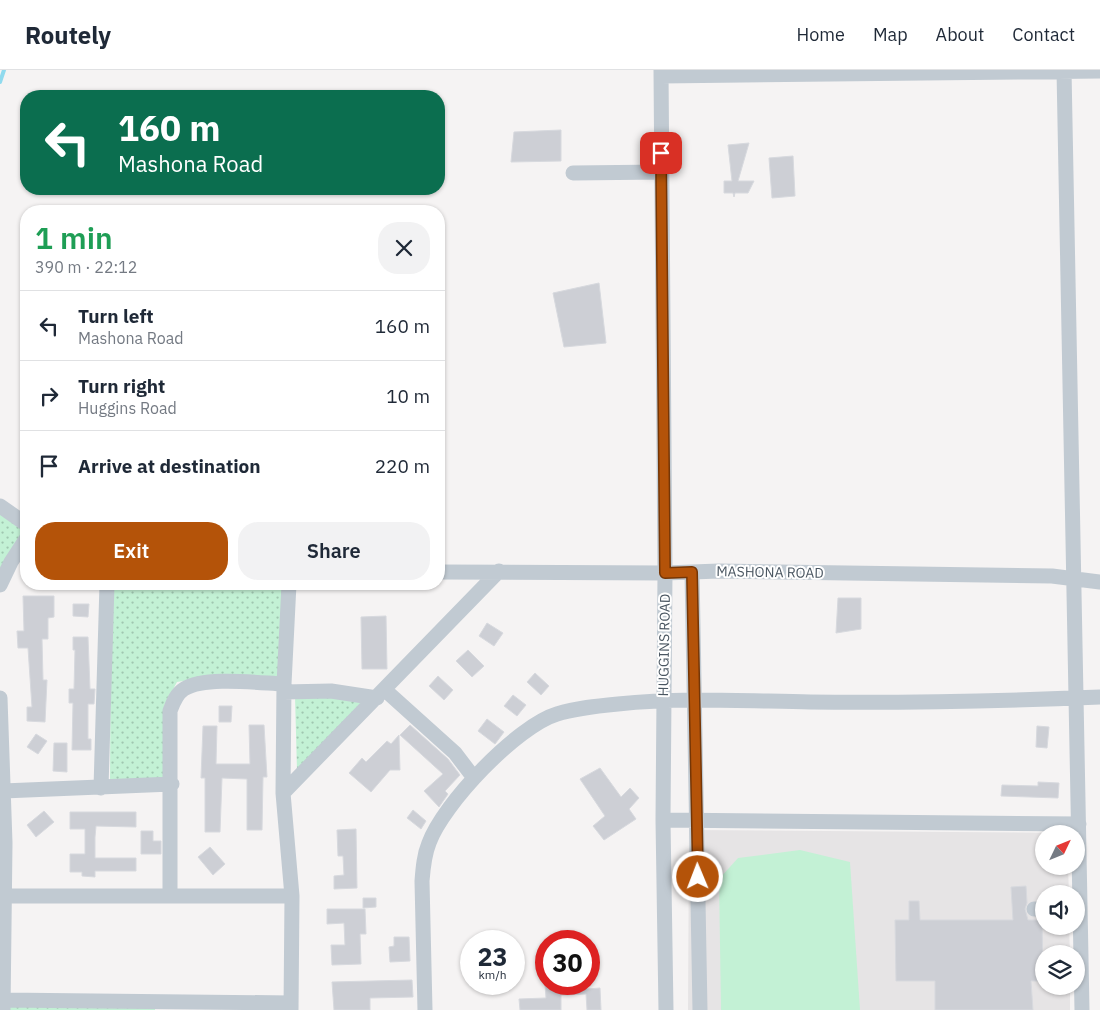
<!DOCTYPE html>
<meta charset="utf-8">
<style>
:root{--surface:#fff;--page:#f2f2f3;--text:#1f2937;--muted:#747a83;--line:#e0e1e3;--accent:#b45309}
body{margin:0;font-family:"IBM Plex Sans",sans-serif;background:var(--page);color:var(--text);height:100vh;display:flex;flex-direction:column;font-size:19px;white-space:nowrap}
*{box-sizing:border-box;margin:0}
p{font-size:16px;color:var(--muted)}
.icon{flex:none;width:28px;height:28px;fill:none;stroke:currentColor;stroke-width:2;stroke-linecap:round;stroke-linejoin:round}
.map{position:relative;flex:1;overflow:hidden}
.side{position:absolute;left:20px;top:135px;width:425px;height:385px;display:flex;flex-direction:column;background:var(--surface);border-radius:20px;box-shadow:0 1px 4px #0004}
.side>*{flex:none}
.guide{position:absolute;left:20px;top:20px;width:425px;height:105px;border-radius:20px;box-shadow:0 1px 4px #0004;background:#0b6e4f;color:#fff;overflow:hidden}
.needle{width:32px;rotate:47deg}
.tools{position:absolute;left:1035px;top:755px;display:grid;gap:10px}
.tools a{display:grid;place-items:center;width:50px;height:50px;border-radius:50%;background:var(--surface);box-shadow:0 1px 4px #0004;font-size:25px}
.speed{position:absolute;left:460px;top:860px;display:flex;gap:10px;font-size:25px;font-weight:700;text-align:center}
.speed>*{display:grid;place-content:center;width:65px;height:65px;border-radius:50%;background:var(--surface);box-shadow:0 1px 4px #0004;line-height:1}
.speed small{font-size:12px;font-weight:400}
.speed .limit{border:8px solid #d22;background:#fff;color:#111}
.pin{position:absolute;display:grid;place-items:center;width:42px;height:42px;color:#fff;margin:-21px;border-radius:10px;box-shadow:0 2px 8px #0006}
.me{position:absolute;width:55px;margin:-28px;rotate:359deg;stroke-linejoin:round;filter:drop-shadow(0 0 4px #0008)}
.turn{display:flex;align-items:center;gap:18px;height:105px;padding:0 15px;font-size:22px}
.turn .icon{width:65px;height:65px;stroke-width:2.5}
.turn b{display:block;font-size:35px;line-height:42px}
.round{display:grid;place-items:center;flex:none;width:52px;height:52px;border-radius:20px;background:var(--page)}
.head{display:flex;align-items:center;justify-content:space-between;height:85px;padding:0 15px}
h1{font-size:30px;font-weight:600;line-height:38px;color:#1e9e55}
.primary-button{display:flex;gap:10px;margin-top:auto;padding:10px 15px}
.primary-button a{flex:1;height:58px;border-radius:20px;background:var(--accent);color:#fff;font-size:20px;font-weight:600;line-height:58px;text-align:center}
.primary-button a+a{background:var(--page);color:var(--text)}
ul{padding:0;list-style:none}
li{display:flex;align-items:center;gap:15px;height:70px;padding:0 15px;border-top:1px solid var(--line)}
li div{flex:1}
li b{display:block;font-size:19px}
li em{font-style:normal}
header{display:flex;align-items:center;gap:30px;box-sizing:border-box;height:70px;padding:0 25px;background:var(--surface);border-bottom:1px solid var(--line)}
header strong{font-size:24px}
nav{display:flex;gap:28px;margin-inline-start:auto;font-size:18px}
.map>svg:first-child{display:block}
.education{fill:#e6e4e5}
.grass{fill:url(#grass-dots)}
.park{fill:#c3f1d5}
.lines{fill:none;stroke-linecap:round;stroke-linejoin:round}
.stream{stroke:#90daee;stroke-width:4}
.building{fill:#cdcfd5;stroke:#d7d9de}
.minor{stroke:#c1cad2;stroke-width:15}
.route-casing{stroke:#753606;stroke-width:12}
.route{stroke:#b45309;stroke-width:9}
.labels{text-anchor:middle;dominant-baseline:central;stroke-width:4;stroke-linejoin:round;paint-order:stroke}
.street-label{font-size:14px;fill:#4a5661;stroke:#fff}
</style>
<header>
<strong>Routely</strong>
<nav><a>Home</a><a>Map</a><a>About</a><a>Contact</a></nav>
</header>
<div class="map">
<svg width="1100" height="940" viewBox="0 0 1100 940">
<defs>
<pattern id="grass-dots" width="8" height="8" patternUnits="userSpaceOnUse" patternTransform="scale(1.25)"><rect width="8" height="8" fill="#c3f1d5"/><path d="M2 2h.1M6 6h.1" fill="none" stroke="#a0c6b0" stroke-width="1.8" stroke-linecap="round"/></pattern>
</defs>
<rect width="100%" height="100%" fill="#f5f3f3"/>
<path class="education" d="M689,760l379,3 -24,1v32h24l1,28h-25v32h25l1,28h-26v32h26v24h-382z"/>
<path class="grass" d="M0,444l25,18 -25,41z
M113,514h171l-4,94 -72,-1 -31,5 -13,24 3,75 -57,2 1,-190z
M295,626l73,4 -71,71z
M10,936h145v4h-145z"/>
<path class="park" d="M800,780l50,12 10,148h-139l-2,-131 19,-21z"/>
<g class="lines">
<path class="stream" d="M0,12l4,-12"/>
</g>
<path class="building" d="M561,60v31l-50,1 3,-30z
M749,73l-11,38h16l-6,12h-13l-1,4 -1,-4h-9v-12h8l-4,-36z
M793,86l2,40 -23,2 -3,-40z
M599,213l7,60 -42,4 -11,-54z
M23,526h31v21l-6,1v21h-6l1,41h4l-2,42 -18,-1v-14h5l-4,-59h-10l-1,-17h7z
M838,528h23v31l-25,4z
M73,534h16l-1,13 -15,-1z
M386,546l1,53h-25l-1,-52z
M487,553l16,10 -9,13 -15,-10z
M73,567h15l2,52h5l-1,15h-6v35h3v11h-19l1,-47h-4v-14h5l1,-39h-2z
M468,580l16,16 -12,11 -16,-16z
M535,603l14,13 -8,9 -14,-13z
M438,606l15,14 -9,10 -15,-14z
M513,625l13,10 -9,11 -13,-10z
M219,636h13l-1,16h-12z
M487,649l17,13 -9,12 -17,-13z
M249,655h15l3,52h-4l-1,53h-15v-51l-25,-1 -2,54h-15v-54h-4l2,-52h14l-1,38h34z
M410,655l38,34 12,16 -15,16 3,3 -9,13 -15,-16 19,-17 -43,-39z
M1037,656l12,1 -2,21 -11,-1z
M36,664l11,7 -9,13 -11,-7z
M399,665l1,35h-10l-19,22 -22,-19 13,-15 4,4 21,-21 4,3z
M54,673h13v29l-14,-1z
M600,698l21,29 9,-9 9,10 -10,11 7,10 -32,21 -11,-14 12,-10 -25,-37z
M1038,712l21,1 -1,15 -57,-2 1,-11 36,1z
M413,740l13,11 -5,8 -14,-11z
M44,741l10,11 -18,15 -9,-12z
M70,742h66v15l-40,-1 -1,11v21h41v13h-41v6l-13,-1v-4h-12v-18h15v-25h-15z
M356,759l1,59 -23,1v-13l10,-1 -1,-19h-5l-1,-26z
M141,761h12v10h8v13h-20z
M210,777l15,17 -12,11 -15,-18z
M1026,816l1,17 -2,6 3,11h14l1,61h-12l2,29h-98v-29h-39l-1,-61h14v-19h10l1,19h93l-2,-33z
M363,828h13v9l-13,1z
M327,839h38l1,25h-6l1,30 -29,1 -1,-20h14l-1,-22 -17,1z
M394,867h15l1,24 -20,1 -1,-15 5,-1z
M412,910l1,17 -43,1v12h-36l-2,-28z
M545,914h42v5l13,-1 1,22h-14l-1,-16 -25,1v15h-41l-1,-11 27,-1z"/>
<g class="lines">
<path class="minor" d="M661,0l4,503 -2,247 3,190
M1064,0l18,940
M661,6l439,-5
M573,103l89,-1
M0,436l26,18
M439,502l226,1 54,-2 333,5 48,6
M692,502l8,438
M289,514l-5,100 -1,109 9,103 -1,114
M0,515l11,-23 15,-23
M385,620l70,63 19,25
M284,622l47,-1 46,7
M0,628l5,145 -2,167
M101,718l6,-204
M3,721l169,-7
M283,723l216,-222
M663,750l416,4
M4,826h288
M170,826v-185c3,-8 6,-17 14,-22 21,-13 75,-6 100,-5
M1034,839h10
M3,930l288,3
M425,940l-3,-129c1,-13 2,-26 7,-38 14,-39 88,-117 128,-129 19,-6 40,-8 61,-10 64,-7 128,-3 192,-2 97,1 194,-1 290,-5"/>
</g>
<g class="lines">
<defs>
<path id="route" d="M661,83l4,420 27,-1 6,305"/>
</defs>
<use href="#route" class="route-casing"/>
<use href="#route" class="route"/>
</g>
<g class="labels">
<g class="street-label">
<text transform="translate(770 502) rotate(1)">MASHONA ROAD</text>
<text transform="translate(664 575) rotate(-89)">HUGGINS ROAD</text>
</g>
</g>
</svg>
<div class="tools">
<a><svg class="needle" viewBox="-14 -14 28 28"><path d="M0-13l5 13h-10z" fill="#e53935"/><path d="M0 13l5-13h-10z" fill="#747a83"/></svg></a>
<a><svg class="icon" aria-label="sound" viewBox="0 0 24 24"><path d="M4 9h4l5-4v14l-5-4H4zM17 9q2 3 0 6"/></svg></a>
<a><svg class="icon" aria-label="layers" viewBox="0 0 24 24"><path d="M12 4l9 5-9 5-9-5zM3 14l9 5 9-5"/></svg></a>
</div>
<div class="speed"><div>23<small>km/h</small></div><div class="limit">30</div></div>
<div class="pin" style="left:661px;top:83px;background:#d93025"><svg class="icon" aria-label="arrive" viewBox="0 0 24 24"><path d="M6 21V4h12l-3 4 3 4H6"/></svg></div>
<svg class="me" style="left:698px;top:807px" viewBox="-20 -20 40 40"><circle r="17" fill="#b45309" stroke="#fff" stroke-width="3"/><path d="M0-11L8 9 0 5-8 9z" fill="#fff"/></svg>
<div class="guide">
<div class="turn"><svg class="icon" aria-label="left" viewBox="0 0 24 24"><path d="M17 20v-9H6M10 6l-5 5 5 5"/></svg><div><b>160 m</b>Mashona Road</div></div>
</div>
<section class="side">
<div class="head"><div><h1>1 min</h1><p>390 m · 22:12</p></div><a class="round"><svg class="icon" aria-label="close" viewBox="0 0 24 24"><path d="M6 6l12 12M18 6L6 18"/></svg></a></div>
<ul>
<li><svg class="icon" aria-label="left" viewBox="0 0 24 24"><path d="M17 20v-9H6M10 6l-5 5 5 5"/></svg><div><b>Turn left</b><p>Mashona Road</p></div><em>160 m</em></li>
<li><svg class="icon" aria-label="right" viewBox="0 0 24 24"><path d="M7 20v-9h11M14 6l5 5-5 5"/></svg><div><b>Turn right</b><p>Huggins Road</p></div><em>10 m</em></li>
<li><svg class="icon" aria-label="arrive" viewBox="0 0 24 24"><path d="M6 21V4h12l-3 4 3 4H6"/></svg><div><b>Arrive at destination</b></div><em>220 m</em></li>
</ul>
<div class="primary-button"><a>Exit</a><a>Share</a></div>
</section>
</div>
